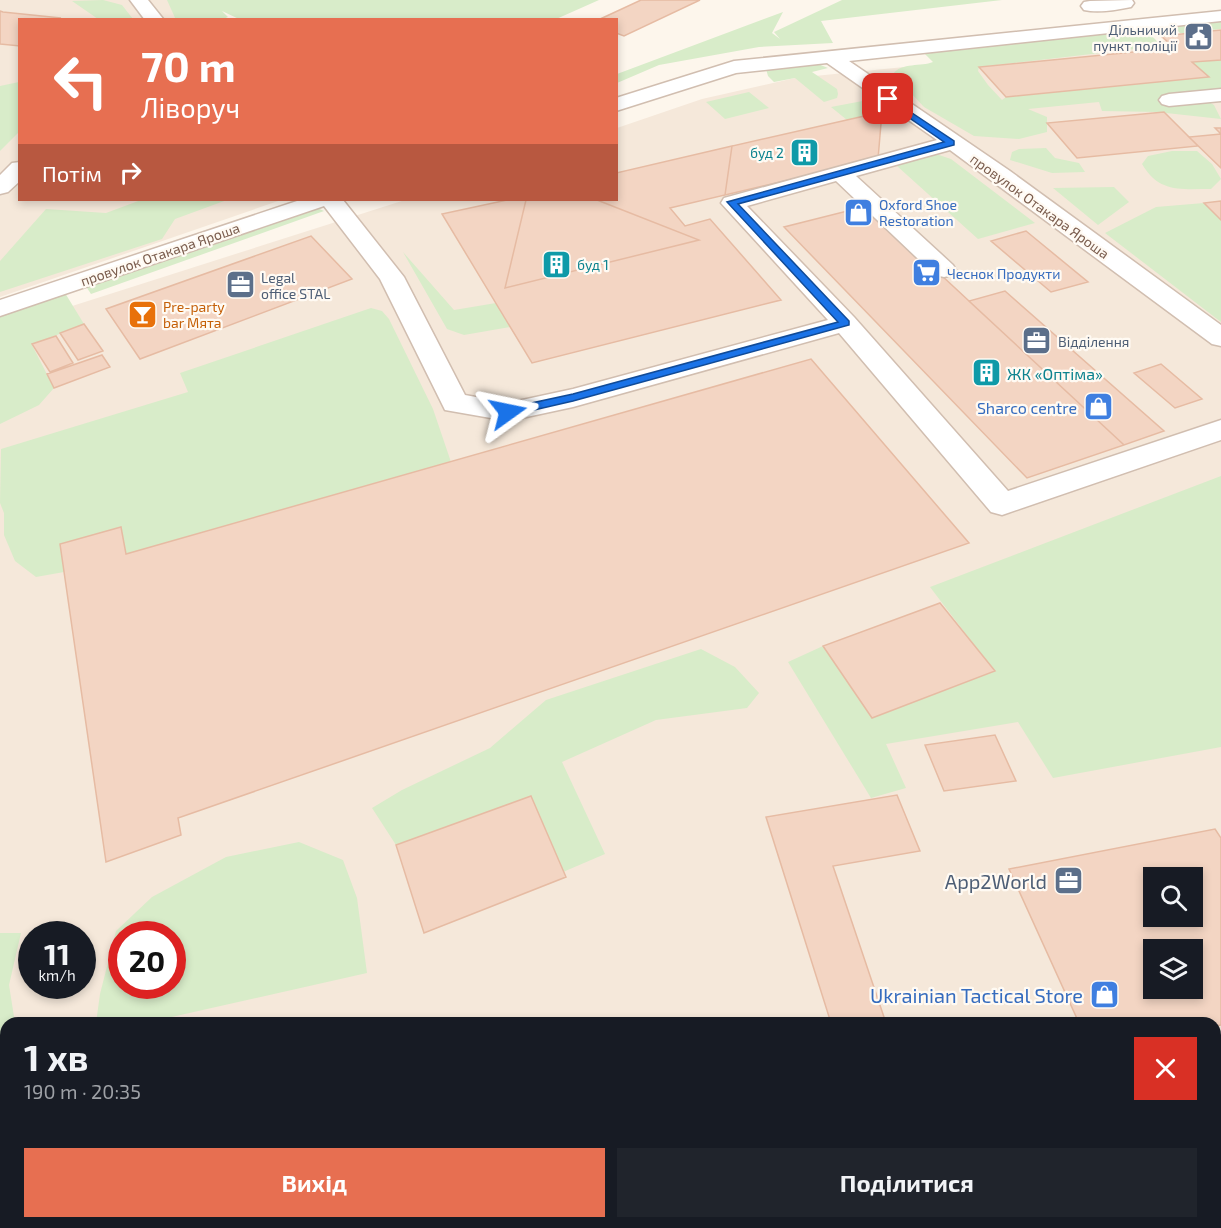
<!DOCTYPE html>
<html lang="uk">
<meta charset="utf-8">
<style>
:root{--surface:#171b24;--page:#20242c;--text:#f1f3f6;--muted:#9ea1a6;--accent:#e76f51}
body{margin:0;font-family:"Exo 2",sans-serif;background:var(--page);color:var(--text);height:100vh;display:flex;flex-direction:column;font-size:22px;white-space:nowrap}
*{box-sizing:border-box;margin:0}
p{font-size:20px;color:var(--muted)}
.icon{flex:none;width:33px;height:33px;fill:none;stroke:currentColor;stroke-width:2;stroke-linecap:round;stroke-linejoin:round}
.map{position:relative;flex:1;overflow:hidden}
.sheet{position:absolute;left:0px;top:1017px;width:1221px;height:212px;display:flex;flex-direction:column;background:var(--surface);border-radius:18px 18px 0 0;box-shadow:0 3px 9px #0003}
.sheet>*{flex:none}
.top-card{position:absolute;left:18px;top:18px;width:600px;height:183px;border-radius:0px;box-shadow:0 3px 9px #0003;background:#e76f51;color:#fff;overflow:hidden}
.buttons{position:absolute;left:1143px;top:867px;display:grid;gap:12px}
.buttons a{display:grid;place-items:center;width:60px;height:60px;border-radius:0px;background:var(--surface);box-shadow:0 3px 9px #0003;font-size:30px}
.speed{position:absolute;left:18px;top:921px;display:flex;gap:12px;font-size:30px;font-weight:700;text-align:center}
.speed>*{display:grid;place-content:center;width:78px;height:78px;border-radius:50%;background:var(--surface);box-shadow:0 3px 9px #0003;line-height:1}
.speed small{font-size:15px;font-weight:400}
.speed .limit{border:9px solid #d22;background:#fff;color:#111}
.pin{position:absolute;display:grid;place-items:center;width:51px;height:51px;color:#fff;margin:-26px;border-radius:12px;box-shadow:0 3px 9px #0006}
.me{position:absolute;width:66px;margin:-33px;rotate:78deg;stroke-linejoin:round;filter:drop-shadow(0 0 4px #0008)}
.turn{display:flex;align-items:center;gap:21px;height:126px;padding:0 24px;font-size:27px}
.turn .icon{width:78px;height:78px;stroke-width:2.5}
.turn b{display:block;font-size:42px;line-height:51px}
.then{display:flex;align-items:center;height:57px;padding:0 24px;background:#0003;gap:12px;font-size:22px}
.round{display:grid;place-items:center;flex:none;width:63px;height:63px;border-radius:0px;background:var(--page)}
.head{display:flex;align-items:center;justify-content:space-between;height:102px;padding:0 24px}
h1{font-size:36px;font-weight:700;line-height:45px}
.button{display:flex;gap:12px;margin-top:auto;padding:12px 24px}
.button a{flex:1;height:69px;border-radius:0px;background:var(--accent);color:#fff;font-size:24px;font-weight:700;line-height:69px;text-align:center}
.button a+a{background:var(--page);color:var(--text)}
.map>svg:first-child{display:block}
.residential{fill:#f5e8da;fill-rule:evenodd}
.green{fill:#d8ecc9;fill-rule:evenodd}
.building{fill:#f3d5c3;stroke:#e6bba3;stroke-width:1.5;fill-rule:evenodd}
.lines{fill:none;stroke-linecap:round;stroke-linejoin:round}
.minor-casing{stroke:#d1beb0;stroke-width:3}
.minor{fill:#fff;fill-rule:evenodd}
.route{fill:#1a73e8;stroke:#114b97;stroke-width:1.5}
.labels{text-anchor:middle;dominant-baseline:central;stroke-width:4.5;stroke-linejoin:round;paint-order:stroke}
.far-service-label{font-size:14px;fill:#4e5e75;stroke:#fffaf3;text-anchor:start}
.far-culture-label{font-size:14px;fill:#0d838f;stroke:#fffaf3;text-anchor:end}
.far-shop-label{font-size:14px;fill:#366cbe;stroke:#fffaf3;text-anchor:start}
.far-street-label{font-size:14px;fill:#7a5c4d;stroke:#fffaf3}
.far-food-label{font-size:14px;fill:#c56008;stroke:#fffaf3;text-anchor:start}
.culture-label{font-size:16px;fill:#0d838f;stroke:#fffaf3;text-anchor:start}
.shop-label{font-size:16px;fill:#366cbe;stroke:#fffaf3;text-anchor:end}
.near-service-label{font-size:20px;fill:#4e5e75;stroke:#fffaf3;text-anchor:end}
.near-shop-label{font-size:20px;fill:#366cbe;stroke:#fffaf3;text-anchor:end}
</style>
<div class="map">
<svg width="1221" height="1228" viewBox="0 0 1221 1228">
<rect width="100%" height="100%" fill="#fdf6ec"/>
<path class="residential" d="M0,0h178v19l-158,1v180h261l-281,97z
M1221,35v1193h-1221v-899l405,-129h211l1,-72 85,-29 93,-21zM1154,878h38v38h-38zM32,934h50v52h-50zM122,934h50v52h-50zM1154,950h38v38h-38zM6,1023h1209v199h-1209z"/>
<path class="green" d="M103,0l19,5 11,14h-35l-26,-18z
M167,0h432l-45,20h-313l-19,-9 6,6 -7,3h-45z
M842,0h160l-181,21 12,22 -74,4 -100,18 -42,18v-9l166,-62 -11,21 8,6 -6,-7z
M1221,20v9l-37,4h-4l-5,-5v-3z
M1139,29l15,9 7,8 -182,21 -1,4 10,14 14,15 4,-3 202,-20 -16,-15 29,-2v31l-26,3 19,11 7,14 -64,-7 -55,-1 -3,-9 -71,7 19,8v15l-28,7 -45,-3 -50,-29 -31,-33c9,-12 28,-7 40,-12l-10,-10z
M818,64l10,4 -16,4 25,17 1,5 -1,4 -13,4 -29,-24 -21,4 -6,-6 -2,-7z
M19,82v50l-19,19v-65z
M749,92l20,16 -44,11 -19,-17z
M873,99l9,1 9,6 -9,6 -35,8 -16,-13z
M1046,148l9,10 24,5 6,9 -33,1 -42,-13 2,-8 7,-3z
M1172,151h25l15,13 9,15 -10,10c-31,0 -52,4 -69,-25l6,-8z
M936,154l15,5 84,64 -57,16 -81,-73 1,-2z
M1114,187l15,15 -31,23 -45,-37z
M141,200h86l-52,19 -13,20 -162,53v-31l46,-52 60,4z
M1204,203l17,17v102l-116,-89 51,-26z
M315,207l9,4 -233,83 -6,-9z
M403,252l51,58 42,-7 14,24 -46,8 -17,-6z
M65,293l19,31 -52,21 22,43 -15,17 -39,19v-109z
M371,308l11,3 7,8 44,90 18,53 -325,92 -5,-26 -57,44 -28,5 -21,-16 -11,-26v-22l-4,-10 1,-54 187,-57 -8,-19z
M1221,476v271l-168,31 -35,-56 -132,22 20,44 -35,10 -83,-136 35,-16 55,70 116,-45 -64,-84z
M701,649l34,18 24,26 -12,15 -91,12 -94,42 43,92 -42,18 -32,-76 -135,49 -24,-37 30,-18 88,-42 56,-48z
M299,842l44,18 14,38 10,75 -222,50h-49l4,-29 16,-63 36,-34 74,-40zM122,934h50v52h-50z
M0,933h21l-12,52 6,38h-9v147h-6z"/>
<path class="building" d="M641,0h59l-76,36 -8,-3v-13h-18z
M0,11l3,1 58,6 -41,2v26l-20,-2z
M1221,30v30l-29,2 17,15 -203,20 -27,-30 196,-19 -14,-12z
M882,112l-4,47 -153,36 7,-49z
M1164,112l34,34 -121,12 -30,-35z
M1215,128h6v40l-32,-31 32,-3z
M732,146l-7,49 -55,13 15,18 25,-7 71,81 -249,63 -90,-149 65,-14h19l-21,88 194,-48 -102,-40h19v-27z
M526,200h71l102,40 -194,48z
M1221,201v19l-17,-17z
M867,206l102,95 155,144 -97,33 -243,-251z
M1026,231l62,51 -37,10 -60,-51z
M311,236l41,43 -212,80 -34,-50z
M1005,291l159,140 -40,14 -155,-144z
M84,324l19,27 -25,9 -18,-27z
M56,336l17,27 -23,9 -18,-28z
M102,355l8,12 -56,21 -7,-14z
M811,359l158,184 -791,275 3,17 -75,27 -46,-318 61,-17 5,27z
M1161,364l41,35 -27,9 -41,-35z
M940,603l55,68 -123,47 -49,-72z
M995,735l21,46 -72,10 -19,-46z
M897,795l23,56 -87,15 53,157h-55l-65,-206z
M531,796l35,81 -142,56 -28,-88z
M1215,829l6,9v187l-6,1v-3h-136l-70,-154zM1154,878h38v38h-38zM1154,950h38v38h-38z
M6,1175v47h76v6h-82v-52z
M557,1222h62v6h-61z
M619,1222h174l-25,6h-149z"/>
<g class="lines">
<defs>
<path id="minor" d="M130,0h18l16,20h-19z
M1132,0l2,3 -3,4c-14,3 -33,6 -47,3l-3,-4 3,-4 6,-1z
M1221,11v10l-372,40 161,110 211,154v21l-9,-2 -262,-194 -94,26 97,89 3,5 -3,5 -9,2 -9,-2 -99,-94 -89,25 107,111 154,174 213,-71v20l-219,75 -11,-3 -152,-179 -266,74 -65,14 -63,-11 -65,-131 -56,-73 -324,110v-16l300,-100h43l61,77 61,118 43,8 65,-14 255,-69 -107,-117 3,-5 213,-58 -110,-77 -91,10 -120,38v-13l118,-37z
M1221,89v12l-52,5 -7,-2 -3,-4 3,-4 7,-2z
M20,162v19l-12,11 -8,2v-19l12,-12z"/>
</defs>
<use href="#minor" class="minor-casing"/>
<use href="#minor" class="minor"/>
</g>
<path class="route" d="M888,97l66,44v4l-216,59 111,117v4l-276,76 -65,15 -4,-1v-6l69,-15 265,-72 -111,-120 217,-60 -59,-41 -1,-2z"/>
<defs>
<symbol id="civic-square" viewBox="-11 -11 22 22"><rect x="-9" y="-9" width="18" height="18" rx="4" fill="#5c6f8a" stroke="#fffaf3"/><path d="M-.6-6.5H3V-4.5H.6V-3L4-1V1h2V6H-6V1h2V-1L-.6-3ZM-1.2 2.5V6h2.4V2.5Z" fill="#fff"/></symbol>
<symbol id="building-square" viewBox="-11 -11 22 22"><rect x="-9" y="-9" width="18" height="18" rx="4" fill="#0f9aa8" stroke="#fffaf3"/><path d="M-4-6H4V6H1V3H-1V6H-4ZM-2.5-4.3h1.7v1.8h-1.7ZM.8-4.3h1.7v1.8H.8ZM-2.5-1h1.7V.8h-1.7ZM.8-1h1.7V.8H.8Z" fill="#fff"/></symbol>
<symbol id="shop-square" viewBox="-11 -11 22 22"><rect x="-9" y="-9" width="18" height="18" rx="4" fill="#3f7fe0" stroke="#fffaf3"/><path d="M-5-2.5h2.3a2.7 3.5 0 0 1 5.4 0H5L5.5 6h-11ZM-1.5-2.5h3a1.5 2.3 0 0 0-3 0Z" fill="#fff"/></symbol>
<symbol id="supermarket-square" viewBox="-11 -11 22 22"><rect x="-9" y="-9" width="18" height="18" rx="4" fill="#3f7fe0" stroke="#fffaf3"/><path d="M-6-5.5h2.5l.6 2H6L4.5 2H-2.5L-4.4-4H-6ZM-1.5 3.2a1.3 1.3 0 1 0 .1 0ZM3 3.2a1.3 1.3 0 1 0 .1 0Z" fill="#fff"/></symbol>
<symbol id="office-square" viewBox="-11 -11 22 22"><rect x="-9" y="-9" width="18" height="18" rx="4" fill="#5c6f8a" stroke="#fffaf3"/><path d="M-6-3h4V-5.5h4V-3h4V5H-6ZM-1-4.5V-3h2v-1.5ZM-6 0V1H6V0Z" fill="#fff"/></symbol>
<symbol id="bar-square" viewBox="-11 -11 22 22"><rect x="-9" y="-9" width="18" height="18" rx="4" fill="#e8710a" stroke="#fffaf3"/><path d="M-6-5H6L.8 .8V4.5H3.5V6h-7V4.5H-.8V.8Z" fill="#fff"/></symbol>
</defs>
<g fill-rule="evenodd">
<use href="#civic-square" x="1182" y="20" width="33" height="33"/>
<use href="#building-square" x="788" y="136" width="33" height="33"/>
<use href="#shop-square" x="842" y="196" width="33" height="33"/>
<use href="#building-square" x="540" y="248" width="33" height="33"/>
<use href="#supermarket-square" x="910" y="256" width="33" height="33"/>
<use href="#office-square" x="224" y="268" width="33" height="33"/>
<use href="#bar-square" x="126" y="298" width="33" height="33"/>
<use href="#office-square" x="1020" y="324" width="33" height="33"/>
<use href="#building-square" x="970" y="356" width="33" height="33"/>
<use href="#shop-square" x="1082" y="390" width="33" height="33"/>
<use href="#office-square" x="1052" y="864" width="33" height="33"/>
<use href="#shop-square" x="1088" y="978" width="33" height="33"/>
</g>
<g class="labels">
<g class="far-service-label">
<text x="1177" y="29" text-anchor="end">Дільничий<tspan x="1177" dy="16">пункт поліції</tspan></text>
<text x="261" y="277">Legal<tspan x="261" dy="16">office STAL</tspan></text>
<text x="1058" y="341">Відділення</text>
</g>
<g class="far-culture-label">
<text x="784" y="152">буд 2</text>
<text x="577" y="264" text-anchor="start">буд 1</text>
</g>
<g class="far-shop-label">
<text x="879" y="204">Oxford Shoe<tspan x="879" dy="16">Restoration</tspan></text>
<text x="947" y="273">Чеснок Продукти</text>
</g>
<g class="far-street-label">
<text transform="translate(1040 206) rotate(36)">провулок Отакара Яроша</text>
<text transform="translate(160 254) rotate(-19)">провулок Отакара Яроша</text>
</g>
<g class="far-food-label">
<text x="163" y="306">Pre-party<tspan x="163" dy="16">bar Мята</tspan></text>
</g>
<g class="culture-label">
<text x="1007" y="373">ЖК «Оптіма»</text>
</g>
<g class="shop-label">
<text x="1077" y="407">Sharco centre</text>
</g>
<g class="near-service-label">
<text x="1047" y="881">App2World</text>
</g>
<g class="near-shop-label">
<text x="1083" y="995">Ukrainian Tactical Store</text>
</g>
</g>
</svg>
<div class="buttons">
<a><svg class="icon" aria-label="search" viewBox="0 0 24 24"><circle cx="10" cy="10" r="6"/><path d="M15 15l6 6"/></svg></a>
<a><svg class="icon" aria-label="layers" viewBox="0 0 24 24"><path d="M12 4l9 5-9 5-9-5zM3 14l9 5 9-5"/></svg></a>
</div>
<div class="speed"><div>11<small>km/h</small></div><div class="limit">20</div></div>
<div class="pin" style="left:888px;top:99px;background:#d93025"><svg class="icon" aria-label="arrive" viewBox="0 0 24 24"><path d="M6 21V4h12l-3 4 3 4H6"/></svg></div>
<svg class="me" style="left:508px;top:412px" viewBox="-20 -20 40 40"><path d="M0-17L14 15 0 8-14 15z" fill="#1a73e8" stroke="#fff" stroke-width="4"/></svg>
<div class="top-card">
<div class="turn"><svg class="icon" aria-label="left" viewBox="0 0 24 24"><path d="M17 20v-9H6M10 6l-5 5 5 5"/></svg><div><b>70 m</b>Ліворуч</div></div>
<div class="then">Потім<svg class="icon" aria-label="right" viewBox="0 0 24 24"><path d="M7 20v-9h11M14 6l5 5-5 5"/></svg></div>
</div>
<section class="sheet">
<div class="head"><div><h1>1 хв</h1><p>190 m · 20:35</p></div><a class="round" style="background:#d93025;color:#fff"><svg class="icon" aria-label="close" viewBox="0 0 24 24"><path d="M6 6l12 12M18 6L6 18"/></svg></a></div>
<div class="button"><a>Вихід</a><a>Поділитися</a></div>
</section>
</div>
